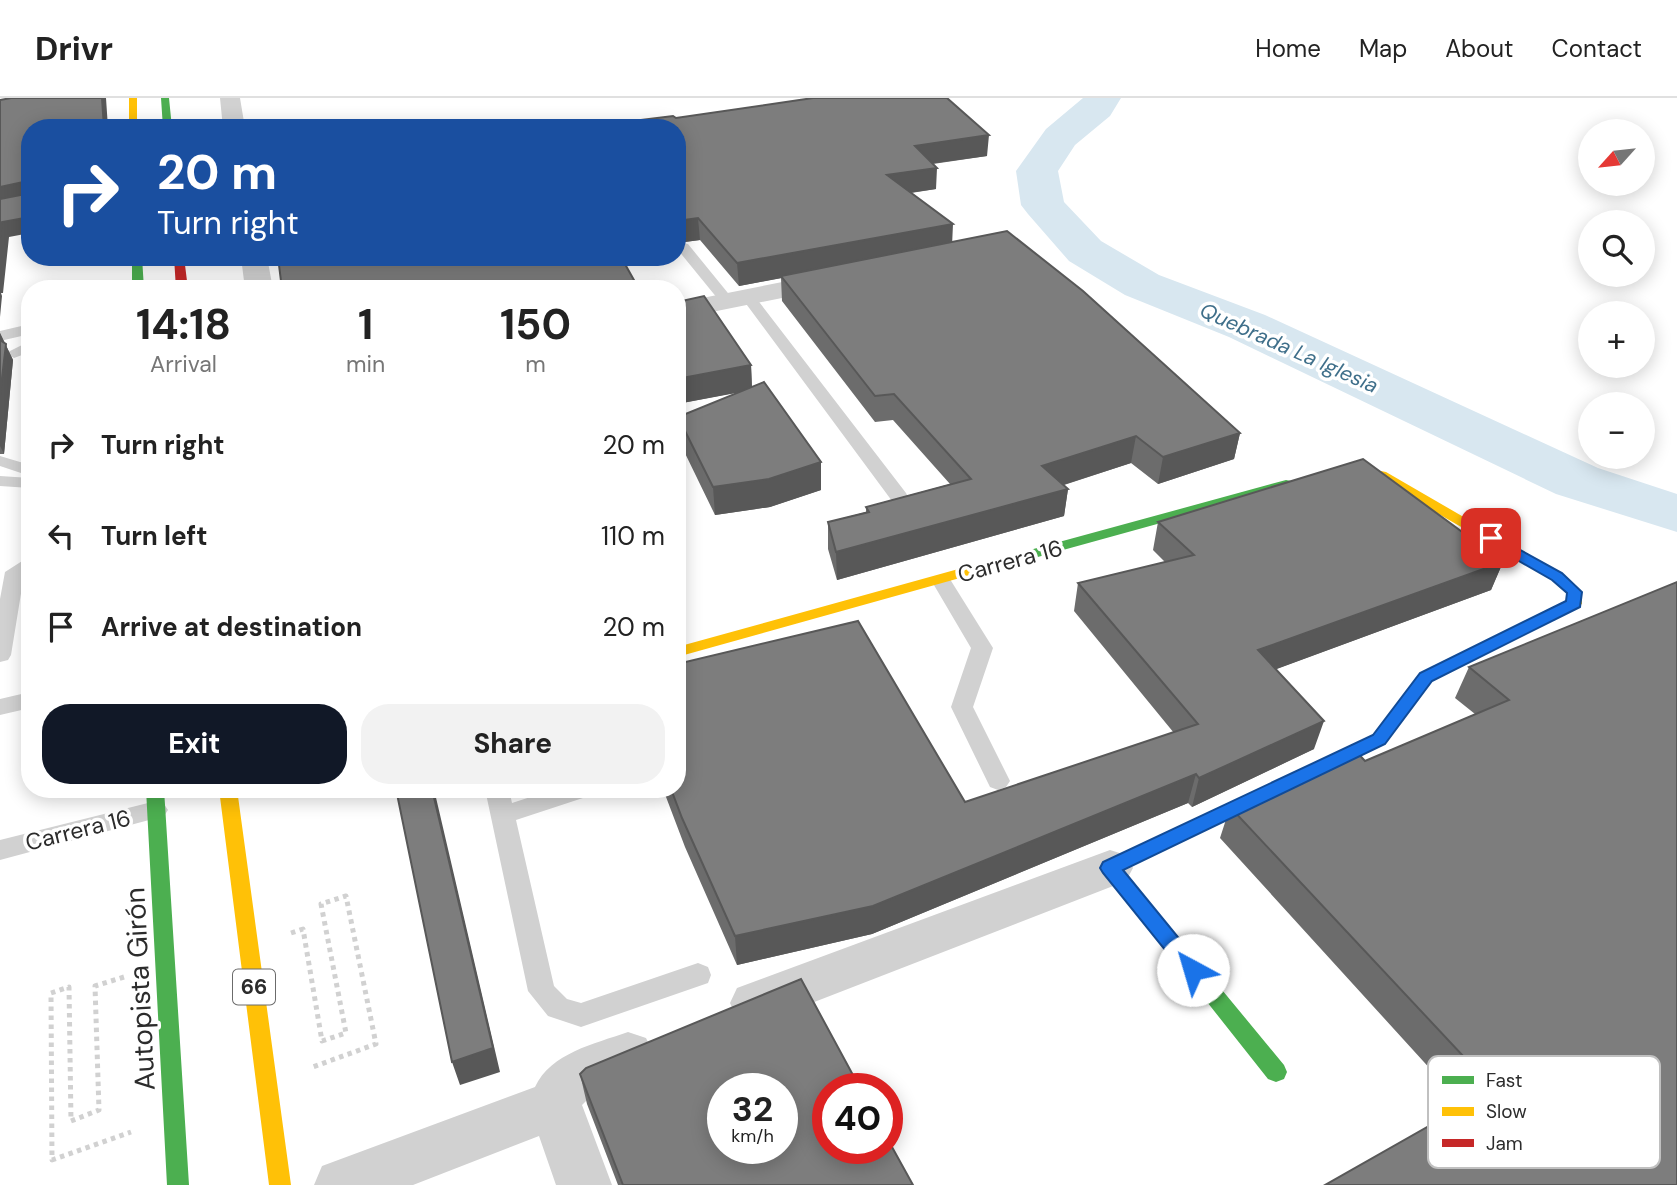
<!DOCTYPE html>
<meta charset="utf-8">
<style>
:root{--surface:#fff;--page:#f2f2f2;--text:#222;--muted:#767676;--line:#e0e0e0;--accent:#111827}
body{margin:0;font-family:"DM Sans",sans-serif;background:var(--page);color:var(--text);height:100vh;display:flex;flex-direction:column;font-size:26px;white-space:nowrap}
*{box-sizing:border-box;margin:0}
p{font-size:23px;color:var(--muted)}
.icon{flex:none;width:38px;height:38px;fill:none;stroke:currentColor;stroke-width:2;stroke-linecap:round;stroke-linejoin:round}
.map{position:relative;flex:1;overflow:hidden}
.details{position:absolute;left:21px;top:182px;width:665px;height:518px;display:flex;flex-direction:column;background:var(--surface);border-radius:28px;box-shadow:0 4px 18px #0003}
.details>*{flex:none}
.hud{position:absolute;left:21px;top:21px;width:665px;height:147px;border-radius:28px;box-shadow:0 4px 18px #0003;background:#1a4fa0;color:#fff;overflow:hidden}
.needle{width:46px;rotate:243deg}
.tools{position:absolute;left:1578px;top:21px;display:grid;gap:14px}
.tools a{display:grid;place-items:center;width:77px;height:77px;border-radius:50%;background:var(--surface);box-shadow:0 4px 18px #0003;font-size:35px}
.speed{position:absolute;left:707px;top:975px;display:flex;gap:14px;font-size:35px;font-weight:700;text-align:center}
.speed>*{display:grid;place-content:center;width:91px;height:91px;border-radius:50%;background:var(--surface);box-shadow:0 4px 18px #0003;line-height:1}
.speed small{font-size:18px;font-weight:400}
.speed .limit{border:10px solid #d22;background:#fff;color:#111}
.pin{position:absolute;display:grid;place-items:center;width:60px;height:60px;color:#fff;margin:-30px;border-radius:14px;box-shadow:0 4px 10px #0006}
.me{position:absolute;width:77px;margin:-38px;rotate:321deg;stroke-linejoin:round;filter:drop-shadow(0 0 5px #0008)}
.turn{display:flex;align-items:center;gap:24px;height:147px;padding:0 21px;font-size:32px}
.turn .icon{width:91px;height:91px;stroke-width:2.5}
.turn b{display:block;font-size:49px;line-height:60px}
.eta{display:flex;justify-content:space-evenly;align-items:center;height:119px;text-align:center}
.eta b{font-size:42px;font-weight:700;line-height:49px}
.action{display:flex;gap:14px;margin-top:auto;padding:14px 21px}
.action a{flex:1;height:80px;border-radius:28px;background:var(--accent);color:#fff;font-size:28px;font-weight:700;line-height:80px;text-align:center}
.action a+a{background:var(--page);color:var(--text)}
ul{padding:0;list-style:none}
li{display:flex;align-items:center;gap:21px;height:91px;padding:0 21px}
li div{flex:1}
li b{display:block;font-size:26px}
li em{font-style:normal}
header{display:flex;align-items:center;gap:42px;box-sizing:border-box;height:98px;padding:0 35px;background:var(--surface);border-bottom:2px solid var(--line)}
header strong{font-size:33px}
nav{display:flex;gap:38px;margin-inline-start:auto;font-size:24px}
.map>svg:first-child{display:block}
.lines{fill:none;stroke-linecap:round;stroke-linejoin:round}
.river{fill:#d8e7f0;fill-rule:evenodd}
.path{stroke:#d1d1d1;stroke-width:5;stroke-dasharray:4.5 4.5;stroke-linecap:butt}
.lane{fill:#d1d1d1;fill-rule:evenodd}
.street{fill:#d1d1d1;fill-rule:evenodd}
.fast{fill:#4caf50;fill-rule:evenodd}
.slow{fill:#ffc107;fill-rule:evenodd}
.jam{fill:#c62828;fill-rule:evenodd}
.wall{fill:#6c6c6c}
.shaded-wall{fill:#585858}
.building{fill:#7d7d7d;stroke:#585858;stroke-width:2;fill-rule:evenodd}
.route{fill:#1a73e8;stroke:#114b97;stroke-width:2}
.labels{text-anchor:middle;dominant-baseline:central;stroke-width:7;stroke-linejoin:round;paint-order:stroke}
.far-water-label{font-size:21px;font-style:italic;fill:#3f6f8a;stroke:#fff}
.shield{fill:#fff;stroke:#6b6b6b;stroke-width:2}
.shield-label{font-size:21px;font-weight:bold;fill:#2c2c2c}
.street-label{font-size:23px;fill:#2c2c2c;stroke:#fff}
.near-street-label{font-size:28px;fill:#2c2c2c;stroke:#fff}
.key{fill:#fff;stroke:#c0c0c0;stroke-width:2}
.key-label{font-size:19px;fill:#2c2c2c}
</style>
<header>
<strong>Drivr</strong>
<nav><a>Home</a><a>Map</a><a>About</a><a>Contact</a></nav>
</header>
<div class="map">
<svg width="1677" height="1087" viewBox="0 0 1677 1087">
<rect width="100%" height="100%" fill="#fff"/>
<g class="lines">
<path class="river" d="M1083,0h38l-11,18 -35,29 -17,26 6,31 37,39 58,34 106,40 333,153 79,26v38l-121,-38 -327,-157 -104,-42 -56,-34 -41,-47 -7,-9 -5,-34 30,-42z"/>
<path class="path" d="M291,835l12,-4 19,112 24,-8 -25,-129 25,-8 30,148 -66,24
M124,879l-29,9 4,124 -28,11 -2,-134 -18,6 1,167 79,-28"/>
<path class="lane" d="M683,145l5,1 44,54v6h-10l-44,-54v-6z
M748,195l5,1 153,199 2,4 -2,4h-14l-151,-204z
M30,226v10l-30,7v-10z
M30,243v11l-16,6 -8,-5z
M0,358l30,9v11l-30,-10z
M0,378l30,2v10l-30,-2z
M30,458v15l-6,4 -13,80 -3,5 -8,2v-63l5,-27z
M941,476l7,2 45,72 -20,59 37,74 -4,6 -8,3 -8,-3 -39,-80 20,-59 -40,-68z
M30,594v16l-30,7v-16z
M485,691h24l3,14 43,-14h41l-4,6 -76,25 38,166 13,13 14,4 117,-40 10,4 3,8 -3,8 -127,44 -33,-11 -20,-25z
M156,703l8,3 4,6 -4,6 -164,44v-20z"/>
<path class="street" d="M220,0h20l5,30h-22z
M241,159h26l6,32h-28z
M833,174l9,2 4,6 -4,6 -165,33v-16z
M1110,752l16,5 7,13 -7,13 -371,144 -18,-7 -7,-15 7,-15z
M628,934l18,6 8,17 -8,17 -54,23 -10,10 30,80h-56l-17,-49 -126,49h-99l8,-19 213,-79c16,-34 59,-43 93,-55z"/>
<path class="fast" d="M161,0h8l3,30h-9z
M132,159h10l2,32h-12z
M1286,382l5,1 2,3 -2,3 -311,86 -7,-5 2,-3z
M1318,665l6,1 3,5 -3,5 -201,96 161,195 3,7 -3,7 -8,3 -8,-3 -167,-211 2,-5z
M146,691h18l25,396h-22z"/>
<path class="slow" d="M129,0h8v30h-8z
M1351,367l35,7 176,102 20,18v12l-34,19h-10l-3,-4 3,-4 28,-13v-9l-14,-13 -175,-102 -31,-6 -2,-3z
M980,465l5,2 2,3 -2,3 -308,86v-10z
M219,691h18l54,396h-22z"/>
<path class="jam" d="M174,159h10l4,32h-12z
M1543,516l5,1 3,4 -3,4 -116,58 -47,63 -61,30h-12l-3,-5 3,-5 61,-28 47,-63z"/>
</g>
<path class="wall" d="M676,20l311,38 -54,8 3,25 -25,4 41,49 288,191 -6,26 -76,25 -27,-21 -67,22 4,4 -4,27 -227,64 -9,-31v-27l38,-10v-5l84,-23 -57,-64 -18,2 -93,-121 -1,-23 -42,8 -39,-46 -23,3v-115h-60l-1,-5z
M677,204l74,63 1,22 69,75v28l-51,17 -55,8 -34,-70 -3,-28 61,-25 -62,12z
M0,235l13,27 -9,94h-4z
M1158,424l345,40 -12,28 -215,79 38,80 -122,58 -4,-4 -316,131 -135,31 -52,-118 -22,-58 302,13 209,-69 -100,-122 4,-28 87,-21 -12,-12z
M1677,484v603l-213,-79 -244,-268 10,-31 135,-46 110,-47 -20,-16 14,-31z
M580,976l333,111h-295l-31,-81z"/>
<path class="shaded-wall" d="M102,0h4l2,30h-4z
M989,37l-2,21 -73,10 1,-20z
M937,70l-1,21 -49,7v-21z
M23,84l7,14 -30,7v-16z
M30,119v16l-21,4 -6,56h-2l1,3 -2,21v-80l2,-15z
M698,120l2,22 -23,3v-22z
M953,126l-1,22 -213,40 -2,-23z
M0,235l13,27 -9,94 -4,-8z
M751,267l1,25 -75,14v-25z
M1240,335l-6,26 -76,25 5,-27z
M1136,338l-5,27 -93,30 4,-27z
M821,364v28l-51,17 -55,8 -2,-28z
M1068,391l-4,27 -227,64 -1,-28z
M1503,464l-12,28 -241,89 8,-29z
M1324,623l-10,28 -122,58 7,-29z
M1196,676l-8,29 -316,131 -135,31 -2,-29z
M432,691h2l66,283 -40,13 -8,-23z"/>
<path class="building" d="M11,0h91l2,30h-74v89l-28,5 -2,15v-38l26,-5v-10l-3,-2 -23,5v-87z
M813,0h134l42,37 -74,11 22,22 -50,7 66,49 -216,39 -39,-45 -21,3v-93h-58l-3,-5 57,-7 3,2z
M1007,133l76,60 157,142 -77,24 -27,-21 -94,30 26,23 -232,63 -8,-30 41,-10 -3,-5 105,-28 -77,-85 -19,2 -94,-120z
M278,159h343l18,32h-357z
M704,198l47,69 -74,14v-77z
M0,242l6,4 -6,51z
M764,284l57,80 -52,17 -56,8 -35,-70z
M1363,361l140,103 -245,88 66,71 -125,57 -3,-4 -323,132 -138,30 -53,-118 -11,-29h6v-125l181,-43 107,181 233,-78 -120,-141 116,-28 -36,-33z
M1677,484v603h-352l169,-96 -264,-282 123,-59 12,13 144,-61 -40,-33z
M396,691h36l61,259 -41,14z
M801,881l59,109h-32v60h59v-10l26,47h-290l-43,-111 6,-6zM723,990h59v60h-59z"/>
<path class="route" d="M1491,436l71,39 20,19 -2,15 -148,74 -47,63 -262,126 77,94 3,6 -3,6 -7,3 -7,-3 -83,-103 -3,-5 3,-6 270,-127 47,-62 146,-72 1,-8 -15,-13 -66,-38v-7z"/>
<g class="labels">
<g class="far-water-label">
<text transform="translate(1289 250) rotate(24)">Quebrada La Iglesia</text>
</g>
<rect class="shield" x="233" y="871.5" width="42" height="35" rx="5"/>
<g class="shield-label">
<text x="254" y="889">66</text>
</g>
<g class="street-label">
<text transform="translate(1010 463) rotate(-15)">Carrera 16</text>
<text transform="translate(78 732) rotate(-14)">Carrera 16</text>
</g>
<g class="near-street-label">
<text transform="translate(140 891) rotate(-93)">Autopista Girón</text>
</g>
</g>
<rect x="1428" y="958" width="232" height="112" rx="10" class="key"/>
<rect x="1442" y="978" width="32" height="8" fill="#4caf50"/>
<rect x="1442" y="1009" width="32" height="9" fill="#ffc107"/>
<rect x="1442" y="1041" width="32" height="8" fill="#c62828"/>
<g class="key-label">
<text x="1486" y="989">Fast</text>
<text x="1486" y="1020">Slow</text>
<text x="1486" y="1052">Jam</text>
</g>
</svg>
<div class="tools">
<a><svg class="needle" viewBox="-14 -14 28 28"><path d="M0-13l5 13h-10z" fill="#e53935"/><path d="M0 13l5-13h-10z" fill="#767676"/></svg></a>
<a><svg class="icon" aria-label="search" viewBox="0 0 24 24"><circle cx="10" cy="10" r="6"/><path d="M15 15l6 6"/></svg></a>
<a>+</a>
<a>−</a>
</div>
<div class="speed"><div>32<small>km/h</small></div><div class="limit">40</div></div>
<div class="pin" style="left:1491px;top:440px;background:#d93025"><svg class="icon" aria-label="arrive" viewBox="0 0 24 24"><path d="M6 21V4h12l-3 4 3 4H6"/></svg></div>
<svg class="me" style="left:1193px;top:872px" viewBox="-20 -20 40 40"><circle r="19" fill="#fff"/><path d="M0-13L10 11 0 6-10 11z" fill="#1a73e8"/></svg>
<div class="hud">
<div class="turn"><svg class="icon" aria-label="right" viewBox="0 0 24 24"><path d="M7 20v-9h11M14 6l5 5-5 5"/></svg><div><b>20 m</b>Turn right</div></div>
</div>
<section class="details">
<div class="eta">
<div><b>14:18</b><p>Arrival</p></div>
<div><b>1</b><p>min</p></div>
<div><b>150</b><p>m</p></div>
</div>
<ul>
<li><svg class="icon" aria-label="right" viewBox="0 0 24 24"><path d="M7 20v-9h11M14 6l5 5-5 5"/></svg><div><b>Turn right</b></div><em>20 m</em></li>
<li><svg class="icon" aria-label="left" viewBox="0 0 24 24"><path d="M17 20v-9H6M10 6l-5 5 5 5"/></svg><div><b>Turn left</b></div><em>110 m</em></li>
<li><svg class="icon" aria-label="arrive" viewBox="0 0 24 24"><path d="M6 21V4h12l-3 4 3 4H6"/></svg><div><b>Arrive at destination</b></div><em>20 m</em></li>
</ul>
<div class="action"><a>Exit</a><a>Share</a></div>
</section>
</div>
